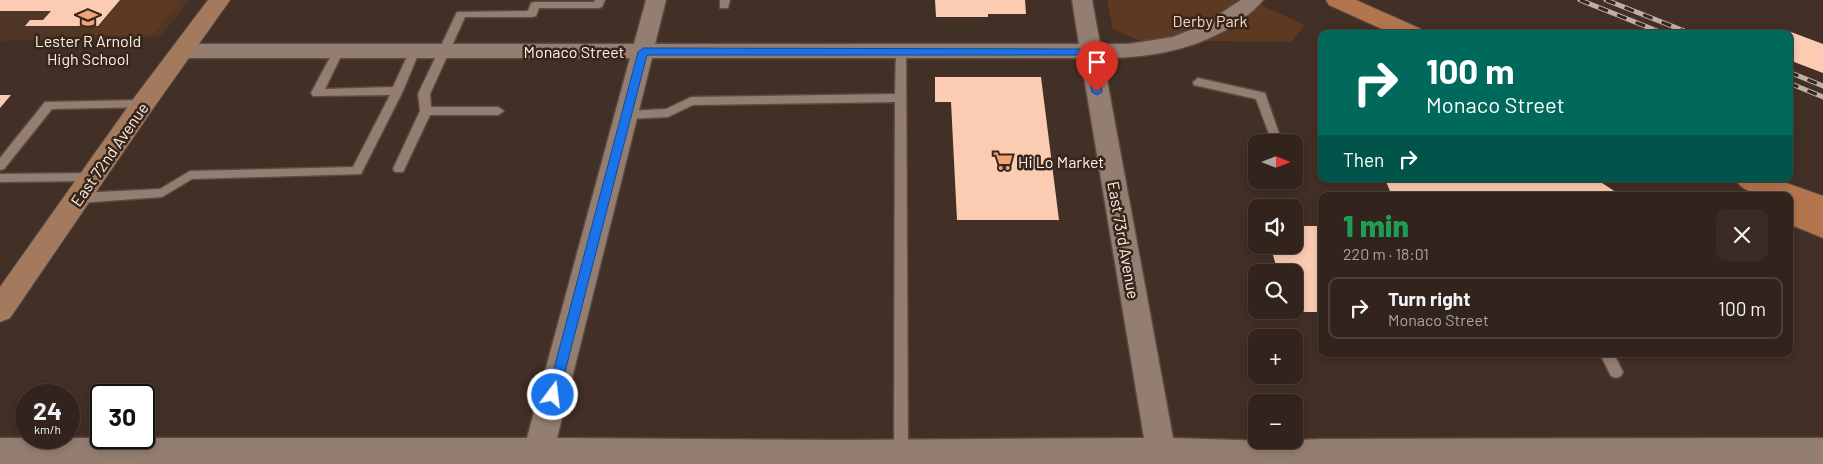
<!DOCTYPE html>
<meta charset="utf-8">
<style>
:root{--surface:#32231c;--page:#3a2b25;--text:#f1f3f6;--muted:#a8a4a3;--line:#4d403b}
body{margin:0;font-family:Barlow,sans-serif;background:var(--page);color:var(--text);height:100vh;display:flex;flex-direction:column;font-size:19px;white-space:nowrap}
*{box-sizing:border-box;margin:0}
p{font-size:16px;color:var(--muted)}
.icon{flex:none;width:28px;height:28px;fill:none;stroke:currentColor;stroke-width:2;stroke-linecap:round;stroke-linejoin:round}
.map{position:relative;flex:1;overflow:hidden}
.sheet{position:absolute;left:1318px;top:192px;width:475px;height:165px;display:flex;flex-direction:column;background:var(--surface);border-radius:10px;box-shadow:0 2px 8px #0003,0 0 0 1px var(--line)}
.sheet>*{flex:none}
.banner{position:absolute;left:1318px;top:30px;width:475px;height:152px;border-radius:10px;box-shadow:0 2px 8px #0003,0 0 0 1px var(--line);background:#00695c;color:#fff;overflow:hidden}
.needle{width:32px;rotate:90deg}
.fabs{position:absolute;left:1248px;top:134px;display:grid;gap:10px}
.fabs a{display:grid;place-items:center;width:55px;height:55px;border-radius:10px;background:var(--surface);box-shadow:0 2px 8px #0003,0 0 0 1px var(--line);font-size:25px}
.speed{position:absolute;left:15px;top:384px;display:flex;gap:10px;font-size:25px;font-weight:700;text-align:center}
.speed>*{display:grid;place-content:center;width:65px;height:65px;border-radius:50%;background:var(--surface);box-shadow:0 2px 8px #0003,0 0 0 1px var(--line);line-height:1}
.speed small{font-size:12px;font-weight:400}
.speed .limit{border:2px solid #111;border-radius:8px;background:#fff;color:#111}
.pin{position:absolute;display:grid;place-items:center;width:42px;height:42px;color:#fff;margin:-51px -21px;border-radius:50% 50% 50% 0;rotate:-45deg;box-shadow:0 0 5px #0007}
.pin .icon{rotate:45deg}
.me{position:absolute;width:55px;margin:-28px;rotate:15deg;stroke-linejoin:round;filter:drop-shadow(0 0 4px #0008)}
.turn{display:flex;align-items:center;gap:18px;height:105px;padding:0 25px;font-size:22px}
.turn .icon{width:65px;height:65px;stroke-width:2.5}
.turn b{display:block;font-size:35px;line-height:42px}
.then{display:flex;align-items:center;height:48px;padding:0 25px;background:#0003;gap:10px;font-size:19px}
.round{display:grid;place-items:center;flex:none;width:52px;height:52px;border-radius:10px;background:var(--page)}
.overview{display:flex;align-items:center;justify-content:space-between;height:85px;padding:0 25px}
h1{font-size:30px;font-weight:800;line-height:38px;color:#1e9e55}
ul{padding:0;list-style:none}
li{display:flex;align-items:center;gap:15px;height:62px;margin:0 10px 8px;padding:0 15px;border:2px solid var(--line);border-radius:10px}
li div{flex:1}
li b{display:block;font-size:19px}
li em{font-style:normal}
.map>svg:first-child{display:block}
.built{fill:#4f3627}
.green{fill:#5e3922}
.building{fill:#fbccb1}
.lines{fill:none;stroke-linecap:round;stroke-linejoin:round}
.service-casing{stroke:#5b4b42;stroke-width:3}
.minor-casing{stroke:#5b4b42;stroke-width:3}
.secondary-casing{stroke:#5b4b42;stroke-width:2}
.primary-casing{stroke:#5b4b42;stroke-width:2}
.service{fill:#947e71;fill-rule:evenodd}
.minor{fill:#947e71;fill-rule:evenodd}
.secondary{fill:#a47a5f;fill-rule:evenodd}
.primary{fill:#b3754d;fill-rule:evenodd}
.rail-casing{stroke:#beafa7;stroke-width:5}
.rail{stroke:#38261b;stroke-width:3;stroke-dasharray:10;stroke-linecap:butt}
.route{fill:#1a73e8;stroke:#114b97}
.labels{text-anchor:middle;dominant-baseline:central;stroke-width:5;stroke-linejoin:round;paint-order:stroke}
.park-label{font-size:16px;fill:#f6d5c3;stroke:#38261b}
.poi-label{font-size:16px;fill:#fdf0e9;stroke:#38261b}
.street-label{font-size:16px;fill:#fdf0e9;stroke:#38261b}
</style>
<div class="map">
<svg width="1823" height="464" viewBox="0 0 1823 464">
<rect width="100%" height="100%" fill="#422f25"/>
<path class="built" d="M0,0h190l-30,37 -160,4z"/>
<path class="green" d="M121,0h59l-27,35h-65l6,-8h5z
M1107,0h143l55,25 -14,17 -153,-2 -25,-11z"/>
<path class="building" d="M0,0h120l-22,26h-73l5,-6h13l8,-9h-51z
M935,0h90l1,14h-38v3h-52z
M1783,29l40,15v29l-34,-13v-26h-8z
M935,77h106l18,143h-102l-6,-118h-16z
M0,95h11l-11,13z
M1385,179h168l1,2h45l23,15h-230z
M1294,226h27v86h-31l-1,-2h5v-38h-16l-8,-27h24z"/>
<g class="lines">
<defs>
<path id="service" d="M595,0h10l-3,7 -4,1h-59l-3,8 -4,1h-67l-35,77 1,13h67l6,4 -6,4h-68l-27,57h-8l-2,-3 27,-58 -2,-17 39,-82 71,-1 3,-8 4,-1h59z
M720,0h10l-2,8h-8z
M339,47l5,3 -19,39 68,-2 18,-39h8l1,2 -17,41 -42,83 -169,5 -30,18 -83,6 -4,-2 -2,-3 2,-3 4,-2 81,-4 30,-18 163,-4 37,-72 -77,1 -2,-3 23,-43z
M901,49l5,3 2,401 -2,5 -5,2 -5,-2 -2,-5 1,-351 -202,3 -25,12 -42,2 -6,-4 6,-4 40,-2 25,-12 204,-3 1,-42z
M1198,78l67,15 17,49h-10l-16,-43 -62,-14 -1,-3z
M143,100l6,4 -2,3 -95,2 -48,60 -4,1v-12l45,-56z
M94,173l6,4 -6,4 -94,1v-8z
M1294,178l3,7 -2,3h-8l-4,-8h11z
M1600,354h14l9,18 -2,4 -5,2 -5,-2z"/>
<path id="minor" d="M646,0h20l-11,44h424l-7,-44h20l8,44h28l45,-7 30,-12 38,-25h22c-6,8 -15,15 -23,21 -40,28 -89,37 -137,37l70,380 97,3 54,-2 499,-1v26h-1823v-26h527l103,-380h-447l-8,-2 -3,-5 3,-5 8,-2h451zM652,58h429l63,380 -300,2 -287,-2z"/>
<path id="secondary" d="M208,0h22l-78,110 -142,208 -10,4v-35l134,-189z"/>
<path id="primary" d="M1326,0h30l65,29 3,5h-31l-64,-29z
M1735,179h40l48,17v42l-34,-14v-28c-18,0 -45,0 -54,-17z"/>
</defs>
<use href="#service" class="service-casing"/>
<use href="#minor" class="minor-casing"/>
<use href="#secondary" class="secondary-casing"/>
<use href="#primary" class="primary-casing"/>
<use href="#service" class="service"/>
<use href="#minor" class="minor"/>
<use href="#secondary" class="secondary"/>
<use href="#primary" class="primary"/>
<defs>
<path id="rail" d="M1580,0l85,34
M1606,0l86,34
M1789,72l34,14
M1789,83l34,14"/>
</defs>
<use href="#rail" class="rail-casing"/>
<use href="#rail" class="rail"/>
</g>
<path class="route" d="M643,48l447,1 5,3 7,40 -5,3 -5,-3 -7,-37h-438l-88,340 -1,4 -5,1 -5,-1 -1,-4 91,-343z"/>
<defs>
<symbol id="school-bare" viewBox="-9 -9 18 18"><path d="M0-5L7-2L0 1L-7-2ZM-4 1L0 2.5L4 1V4Q0 6-4 4Z" fill="#efa376" stroke="#38261b" stroke-width="2.5" paint-order="stroke"/></symbol>
<symbol id="supermarket-bare" viewBox="-9 -9 18 18"><path d="M-6-5.5h2.5l.6 2H6L4.5 2H-2.5L-4.4-4H-6ZM-1.5 3.2a1.3 1.3 0 1 0 .1 0ZM3 3.2a1.3 1.3 0 1 0 .1 0Z" fill="#efa376" stroke="#38261b" stroke-width="2.5" paint-order="stroke"/></symbol>
</defs>
<g fill-rule="evenodd">
<use href="#school-bare" x="74" y="4" width="28" height="28"/>
<use href="#supermarket-bare" x="989" y="147" width="28" height="28"/>
</g>
<g class="labels">
<g class="park-label">
<text x="1210" y="20">Derby Park</text>
</g>
<g class="poi-label">
<text x="88" y="40">Lester R Arnold<tspan x="88" dy="18">High School</tspan></text>
<text x="1018" y="161" text-anchor="start">Hi Lo Market</text>
</g>
<g class="street-label">
<text x="574" y="51">Monaco Street</text>
<text transform="translate(109 154) rotate(-55)">East 72nd Avenue</text>
<text transform="translate(1124 240) rotate(80)">East 73rd Avenue</text>
</g>
</g>
</svg>
<div class="fabs">
<a><svg class="needle" viewBox="-14 -14 28 28"><path d="M0-13l5 13h-10z" fill="#e53935"/><path d="M0 13l5-13h-10z" fill="#a8a4a3"/></svg></a>
<a><svg class="icon" aria-label="sound" viewBox="0 0 24 24"><path d="M4 9h4l5-4v14l-5-4H4zM17 9q2 3 0 6"/></svg></a>
<a><svg class="icon" aria-label="search" viewBox="0 0 24 24"><circle cx="10" cy="10" r="6"/><path d="M15 15l6 6"/></svg></a>
<a>+</a>
<a>−</a>
</div>
<div class="speed"><div>24<small>km/h</small></div><div class="limit">30</div></div>
<div class="pin" style="left:1097px;top:92px;background:#d93025"><svg class="icon" aria-label="arrive" viewBox="0 0 24 24"><path d="M6 21V4h12l-3 4 3 4H6"/></svg></div>
<svg class="me" style="left:553px;top:395px" viewBox="-20 -20 40 40"><circle r="17" fill="#1a73e8" stroke="#fff" stroke-width="3"/><path d="M0-11L8 9 0 5-8 9z" fill="#fff"/></svg>
<div class="banner">
<div class="turn"><svg class="icon" aria-label="right" viewBox="0 0 24 24"><path d="M7 20v-9h11M14 6l5 5-5 5"/></svg><div><b>100 m</b>Monaco Street</div></div>
<div class="then">Then<svg class="icon" aria-label="right" viewBox="0 0 24 24"><path d="M7 20v-9h11M14 6l5 5-5 5"/></svg></div>
</div>
<section class="sheet">
<div class="overview"><div><h1>1 min</h1><p>220 m · 18:01</p></div><a class="round"><svg class="icon" aria-label="close" viewBox="0 0 24 24"><path d="M6 6l12 12M18 6L6 18"/></svg></a></div>
<ul>
<li><svg class="icon" aria-label="right" viewBox="0 0 24 24"><path d="M7 20v-9h11M14 6l5 5-5 5"/></svg><div><b>Turn right</b><p>Monaco Street</p></div><em>100 m</em></li>
</ul>
</section>
</div>
